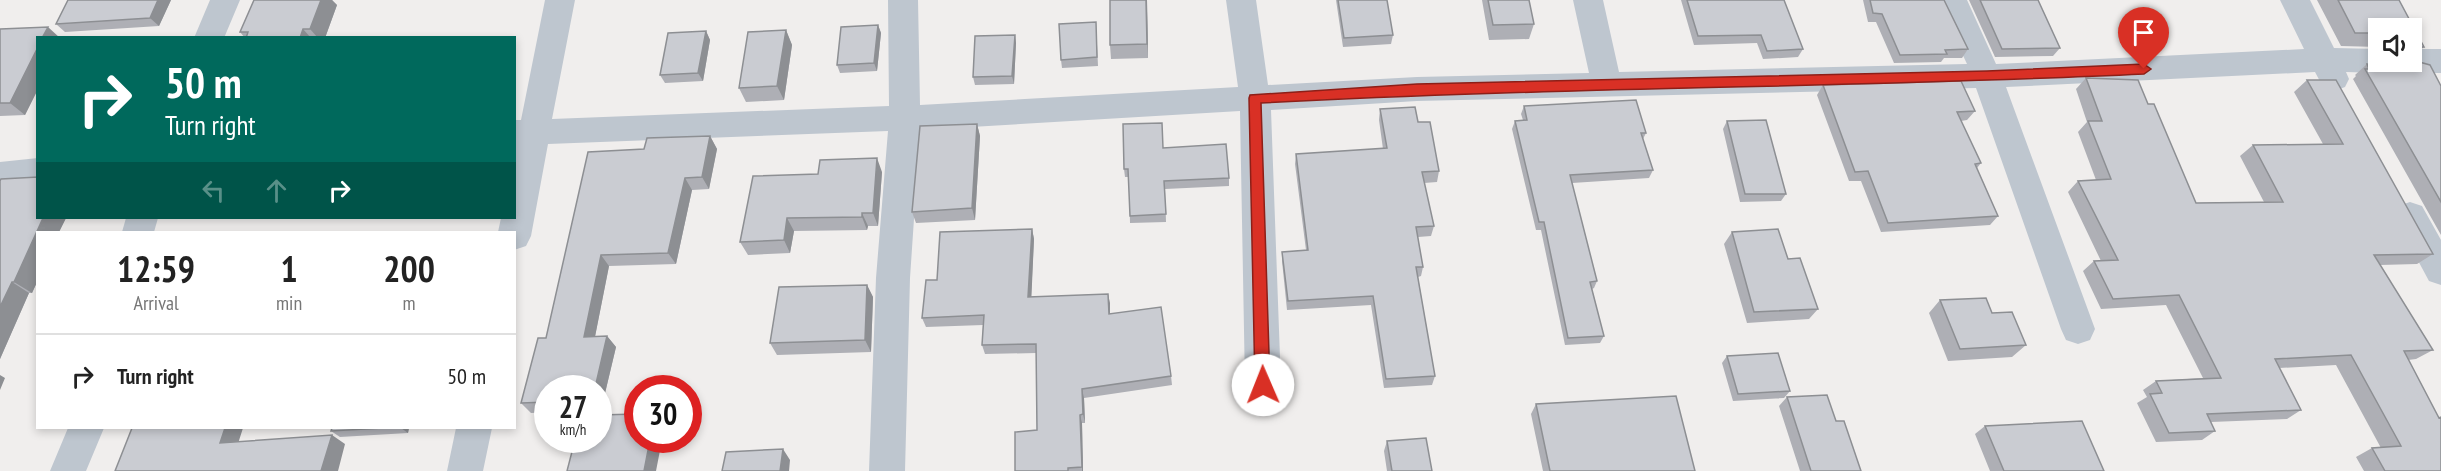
<!DOCTYPE html>
<style>
:root{--surface:#fff;--page:#f2f2f2;--text:#222;--muted:#767676;--line:#e0e0e0}
body{margin:0;font-family:"PT Sans Narrow",sans-serif;background:var(--page);color:var(--text);height:100vh;display:flex;flex-direction:column;font-size:22px;white-space:nowrap}
*{box-sizing:border-box;margin:0}
p{font-size:20px;color:var(--muted)}
.icon{flex:none;width:33px;height:33px;fill:none;stroke:currentColor;stroke-width:2;stroke-linecap:round;stroke-linejoin:round}
.map{position:relative;flex:1;overflow:hidden}
.panel{position:absolute;left:36px;top:231px;width:480px;height:198px;display:flex;flex-direction:column;background:var(--surface);border-radius:0px;box-shadow:0 3px 9px #0003}
.panel>*{flex:none}
.guide{position:absolute;left:36px;top:36px;width:480px;height:183px;border-radius:0px;box-shadow:0 3px 9px #0003;background:#00695c;color:#fff;overflow:hidden}
.tools{position:absolute;left:2368px;top:18px;display:grid;gap:12px}
.tools a{display:grid;place-items:center;width:54px;height:54px;border-radius:0px;background:var(--surface);box-shadow:0 3px 9px #0003;font-size:30px}
.speed{position:absolute;left:534px;top:375px;display:flex;gap:12px;font-size:30px;font-weight:700;text-align:center}
.speed>*{display:grid;place-content:center;width:78px;height:78px;border-radius:50%;background:var(--surface);box-shadow:0 3px 9px #0003;line-height:1}
.speed small{font-size:15px;font-weight:400}
.speed .limit{border:9px solid #d22;background:#fff;color:#111}
.pin{position:absolute;display:grid;place-items:center;width:51px;height:51px;color:#fff;margin:-62px -26px;border-radius:50% 50% 50% 0;rotate:-45deg;box-shadow:0 0 6px #0007}
.pin .icon{rotate:45deg}
.me{position:absolute;width:66px;margin:-33px;rotate:359deg;stroke-linejoin:round;filter:drop-shadow(0 0 4px #0008)}
.turn{display:flex;align-items:center;gap:21px;height:126px;padding:0 30px;font-size:27px}
.turn .icon{width:78px;height:78px;stroke-width:2.5}
.turn b{display:block;font-size:42px;line-height:51px}
.lanes{display:flex;align-items:center;height:57px;padding:0 30px;background:#0003;justify-content:center;gap:30px;direction:ltr}
.lanes .off{opacity:.35}
.eta{display:flex;justify-content:space-evenly;align-items:center;height:102px;text-align:center}
.eta b{font-size:36px;font-weight:600;line-height:42px}
ul{padding:0;list-style:none}
li{display:flex;align-items:center;gap:18px;height:84px;padding:0 30px;border-top:2px solid var(--line)}
li div{flex:1}
li b{display:block;font-size:22px}
li em{font-style:normal}
.map>svg:first-child{display:block}
.lines{fill:none;stroke-linecap:round;stroke-linejoin:round}
.minor{fill:#bec6cf;fill-rule:evenodd}
.wall{fill:#aeafb5}
.shaded-wall{fill:#8d8f93}
.building{fill:#caccd2;stroke:#8d8f93;stroke-width:1.5}
.route{fill:#d93025;stroke:#8d1f18;stroke-width:1.5}
</style>
<div class="map">
<svg width="2441" height="471" viewBox="0 0 2441 471">
<rect width="100%" height="100%" fill="#f0eeed"/>
<g class="lines">
<path class="minor" d="M210,0h30l-16,38h-30z
M545,0h30l-23,119 337,-13 -1,-106h30l2,105 318,-18 -12,-87h30l12,85 149,-8 172,-4 -16,-73h30l16,72 348,-8 -30,-64h30l29,64 308,-15 -24,-49h30l24,48 45,1v13h15l-4,7 -11,4 -33,-1 3,7 -4,8 -11,4 -11,-4 -8,-15 -309,15 89,242 -5,11 -12,4 -12,-4 -5,-11 -85,-241 -559,13 -146,9 10,275 -6,11 -12,5 -12,-5 -6,-11 -5,-274 -320,19 -10,148 -5,193h-36l7,-193 12,-147 -340,13 -17,92 -5,10 -12,4v-18h-16l3,-14h13v-98h7z
M2412,49h29v24h-29l-11,-4 -4,-7h15z
M38,158v26l-38,4v-26z
M2410,202l12,4 19,34v45l-12,-4 -35,-65 4,-10z
M126,218h32l-4,14h-32z
M68,428h36l-18,43h-36z
M456,428h36l-9,43h-36z"/>
</g>
<path class="wall" d="M68,0h103l-12,26 -94,6 -9,-8z
M254,0h78l5,5 -12,33h-80l-5,-6z
M1147,0l1,58 -37,1 -1,-14z
M1336,0h51l6,35 -2,9 -48,3z
M1482,0h47l5,24 -5,15 -40,1z
M1681,0h103l19,49 -5,8 -35,2 -6,-16 -63,2z
M1863,0h81l24,49 -6,9h-18l-3,4 -47,1 -18,-41h-8z
M1969,0h69l22,48 -7,8 -58,1z
M2317,0h82l25,47 -12,10v-29h-33v19l-38,-1z
M1096,22l2,44 -36,2 -1,-8z
M878,25l3,8 -4,38 -37,2 -3,-8z
M0,29l38,9v51l-13,26 -25,1z
M786,30l6,15 -8,55 -38,2 -7,-14z
M706,31l4,9 -7,41 -38,2 -5,-8z
M1015,35l1,8 -2,41 -39,1 -2,-8z
M2398,62h14l29,24v149l-88,-156 3,-3 -1,-1 12,-11 25,1z
M2086,78l62,26 48,99 68,-1 -24,-46 13,-11 70,-1 -29,-52 13,-12 126,174 -16,10 -37,1 53,85 -17,9 -8,1 33,111h-77l-8,-14 16,-9h9l-45,-83 -57,3 22,42 -14,9 -76,3 4,9 -13,9 -46,2 -19,-39 10,-6 -4,-7 13,-9 47,-3 -37,-73 -65,4 -18,-38 11,-10h7l-33,-69 10,-11 18,-1 -18,-48 9,-10 -11,-33z
M1823,85l152,26 -8,9 -6,1 20,42 -4,5 21,48 -8,9 -109,7 -20,-51h-12l-32,-86z
M1524,106l122,27 -3,6 10,31 -4,8 -77,5 25,98 -3,7 -2,1 12,47 -4,7 -35,2 -24,-115h-5l-24,-101 3,-8 8,-1 -2,-6z
M1380,109l38,13 21,49 -2,11 -13,1 10,43 -3,10 -13,1 5,30 -2,9 -3,1 17,99 -3,9 -48,3 -13,-83 -84,5 -5,-49v-9l24,-2 -11,-86 1,-10 87,-5 -4,-29z
M1727,121l59,73 -5,7 -41,1 -17,-73z
M977,124l3,12 -5,84 -59,3 -4,-11z
M710,136l7,13 -8,40 -17,1 -16,74 -67,2 -14,70h12l9,11 -15,63 -3,1v-23h-50v24l-17,1 -10,-10 25,-65 98,-189z
M1163,148l66,30v8l-64,3 1,33 -36,1 -1,-46h-4l-1,-8z
M882,172l-4,54h-10l-1,4 -73,1 -4,22 -42,2 -8,-13 78,-68z
M0,181l38,37h28l-7,14h-21v48l-6,13h-3l-29,66z
M1032,229l2,10 -3,58 77,-3 2,20 61,62 1,9 -88,13 1,25h-3l1,48h-68l22,-41 -1,-77 -51,1 -3,-9 1,-20 -57,2 -4,-9 15,-38z
M1732,232l56,27 30,50 -9,10 -62,4 -23,-79z
M867,285l6,12 -2,55 -94,3 -7,-12z
M1940,300l52,13 34,32 -14,12 -64,4 -19,-48z
M1727,356l63,35 -6,7 -51,3 -11,-38z
M1787,397l49,24 25,50h-61l-21,-65z
M1536,404l159,67h-152l-12,-57z
M1985,426l119,45h-114l-15,-37z
M332,428h77l-1,5 -68,4 -9,-6z
M1387,441l45,30h-45l-3,-20z"/>
<path class="shaded-wall" d="M158,0h13l-12,26 -9,-8z
M321,0h11l5,5 -12,33h-7l-8,-9z
M1146,0h1l1,58 -1,-14z
M878,25l3,8 -4,38 -3,-8z
M48,27l12,11h-18z
M303,29l8,9h-11z
M786,30l6,15 -8,55 -7,-14z
M706,31l4,9 -7,41 -5,-8z
M1015,35l1,8 -2,41 -2,-8z
M38,47v42l-13,26 -15,-12z
M977,124l3,12 -5,84 -3,-12z
M710,136l7,13 -8,40 -7,-12z
M877,158l5,14 -4,54 -5,-13z
M685,178l7,12 -16,74 -8,-11z
M862,213l6,13 -1,4 -5,-13z
M43,218h23l-7,14h-21v48l-6,13 -18,-11z
M787,218l7,13 -4,22 -6,-13z
M1032,229l2,10 -3,67 -3,-9z
M601,255l8,11 -16,81 -9,-10z
M12,282l17,11 -29,66v-52z
M867,285l6,12 -2,55 -6,-12z
M1108,294l2,9v21l-1,-10z
M607,336l9,11 -15,63 -3,-2v-20h-3z
M0,375l5,3 -5,12z
M1082,389l2,9 1,25 -2,-9z
M1080,415l2,8 1,48h-1v-4z
M225,428h18l-8,25 -15,-10z
M401,428h8l-1,5z
M332,435l13,9 -7,27h-17z
M650,440h12l-6,31h-12z
M783,449l7,11 -1,11h-9z"/>
<path class="building" d="M68,0h90l-8,18 -94,6z
M254,0h67l-11,29h-7l-3,9h-54l2,-6h-8z
M1110,0h36l1,44 -37,1z
M1338,0h49l6,35 -49,3z
M1488,0h41l5,24 -41,1z
M1687,0h97l19,49 -36,2 -6,-16 -63,1z
M1870,0h74l24,49 -23,1 2,4 -47,1 -18,-41 -9,-1z
M1980,0h58l22,48 -58,1z
M2338,0h61l25,47h-12v-19h-33v5h-24z
M1096,22l1,35 -36,3 -2,-36z
M878,25l-4,38 -37,2 4,-38z
M48,27l-6,11h-4v9l-28,56h-10v-74z
M786,30l-9,56 -38,2 9,-56z
M706,31l-8,42 -38,2 8,-42z
M1015,35l-3,41 -39,1 2,-41z
M2412,60l18,5 11,21v116l-76,-133h4l-2,-5 25,1 9,-3h11z
M2086,78l52,2 10,24h6l42,99 87,-1 -30,-57 90,-1 -36,-64h29l97,174 -59,1 59,95 -29,1 35,67 2,-1v54h-56l-13,-23 29,-2 -50,-91 -76,4 26,51 -94,4 8,17 -46,2 -19,-39 12,-1 -6,-12 65,-3 -42,-83 -66,4 -19,-38 24,-1 -40,-79 33,-2 -23,-58h14z
M1961,81l14,30 -18,1 24,51 -6,1 23,52 -110,7 -20,-52 -13,1 -32,-87z
M1636,100l10,33h-5l12,37 -83,5 27,106 -7,1 14,54 -36,2 -24,-116h-5l-24,-101 12,-1 -3,-14z
M1415,107l3,15h12l9,49 -17,1 12,54 -18,1 7,40h-7l19,109 -49,3 -13,-83 -85,5 -6,-49 26,-2 -12,-96 91,-6 -7,-39z
M1766,120l20,74h-41l-18,-73z
M1162,123l1,25 63,-4 3,34 -65,3 2,33 -36,2 -2,-47h-4l-1,-45z
M977,124l-5,84 -60,4 8,-86z
M710,136l-8,41 -17,1 -17,75 -67,2 -17,82 23,-1 -12,52h-47v14l-27,1 17,-65h8l42,-186 56,-3 3,-11z
M877,158l-4,55h-11v4l-75,1 -3,22 -44,2 13,-66 65,-2 2,-14z
M38,177v41h5l-29,64h-2l-12,25v-126l1,-2z
M1032,229l-4,68 80,-3 1,20 52,-7 10,69 -89,13 1,25 -3,1 2,52 -14,1v3h-53v-39l22,-2 -1,-86 -54,1 2,-30 -62,3 4,-38h11l3,-48z
M1778,229l10,30 12,-1 18,51 -64,3 -22,-80z
M867,285l-2,55 -95,3 9,-56z
M1986,298l6,15 20,-1 14,33 -66,4 -20,-49z
M1778,353l12,38 -52,3 -11,-38z
M1827,395l9,26h8l17,50h-50l-24,-74z
M1676,396l19,75h-145l-14,-67z
M638,414v26h12l-6,31h-77l8,-31h23v-25z
M2082,421l22,50h-100l-19,-45z
M132,428h93l-5,15 112,-8 -11,36h-206z
M332,428h51l-52,3z
M1426,438l6,33h-40l-5,-30z
M783,449l-3,22h-58l4,-19z"/>
<path class="route" d="M2144,64l7,5 -7,5c-294,14 -589,13 -883,29l9,282 -2,5 -5,2 -5,-2 -3,-5 -6,-287 1,-3 167,-11 570,-13z"/>
</svg>
<div class="tools">
<a><svg class="icon" aria-label="sound" viewBox="0 0 24 24"><path d="M4 9h4l5-4v14l-5-4H4zM17 9q2 3 0 6"/></svg></a>
</div>
<div class="speed"><div>27<small>km/h</small></div><div class="limit">30</div></div>
<div class="pin" style="left:2144px;top:69px;background:#d93025"><svg class="icon" aria-label="arrive" viewBox="0 0 24 24"><path d="M6 21V4h12l-3 4 3 4H6"/></svg></div>
<svg class="me" style="left:1263px;top:385px" viewBox="-20 -20 40 40"><circle r="19" fill="#fff"/><path d="M0-13L10 11 0 6-10 11z" fill="#d93025"/></svg>
<div class="guide">
<div class="turn"><svg class="icon" aria-label="right" viewBox="0 0 24 24"><path d="M7 20v-9h11M14 6l5 5-5 5"/></svg><div><b>50 m</b>Turn right</div></div>
<div class="lanes"><svg class="icon off" aria-label="left" viewBox="0 0 24 24"><path d="M17 20v-9H6M10 6l-5 5 5 5"/></svg><svg class="icon off" aria-label="ahead" viewBox="0 0 24 24"><path d="M12 20V5M6 11l6-6 6 6"/></svg><svg class="icon" aria-label="right" viewBox="0 0 24 24"><path d="M7 20v-9h11M14 6l5 5-5 5"/></svg></div>
</div>
<section class="panel">
<div class="eta">
<div><b>12:59</b><p>Arrival</p></div>
<div><b>1</b><p>min</p></div>
<div><b>200</b><p>m</p></div>
</div>
<ul>
<li><svg class="icon" aria-label="right" viewBox="0 0 24 24"><path d="M7 20v-9h11M14 6l5 5-5 5"/></svg><div><b>Turn right</b></div><em>50 m</em></li>
</ul>
</section>
</div>
